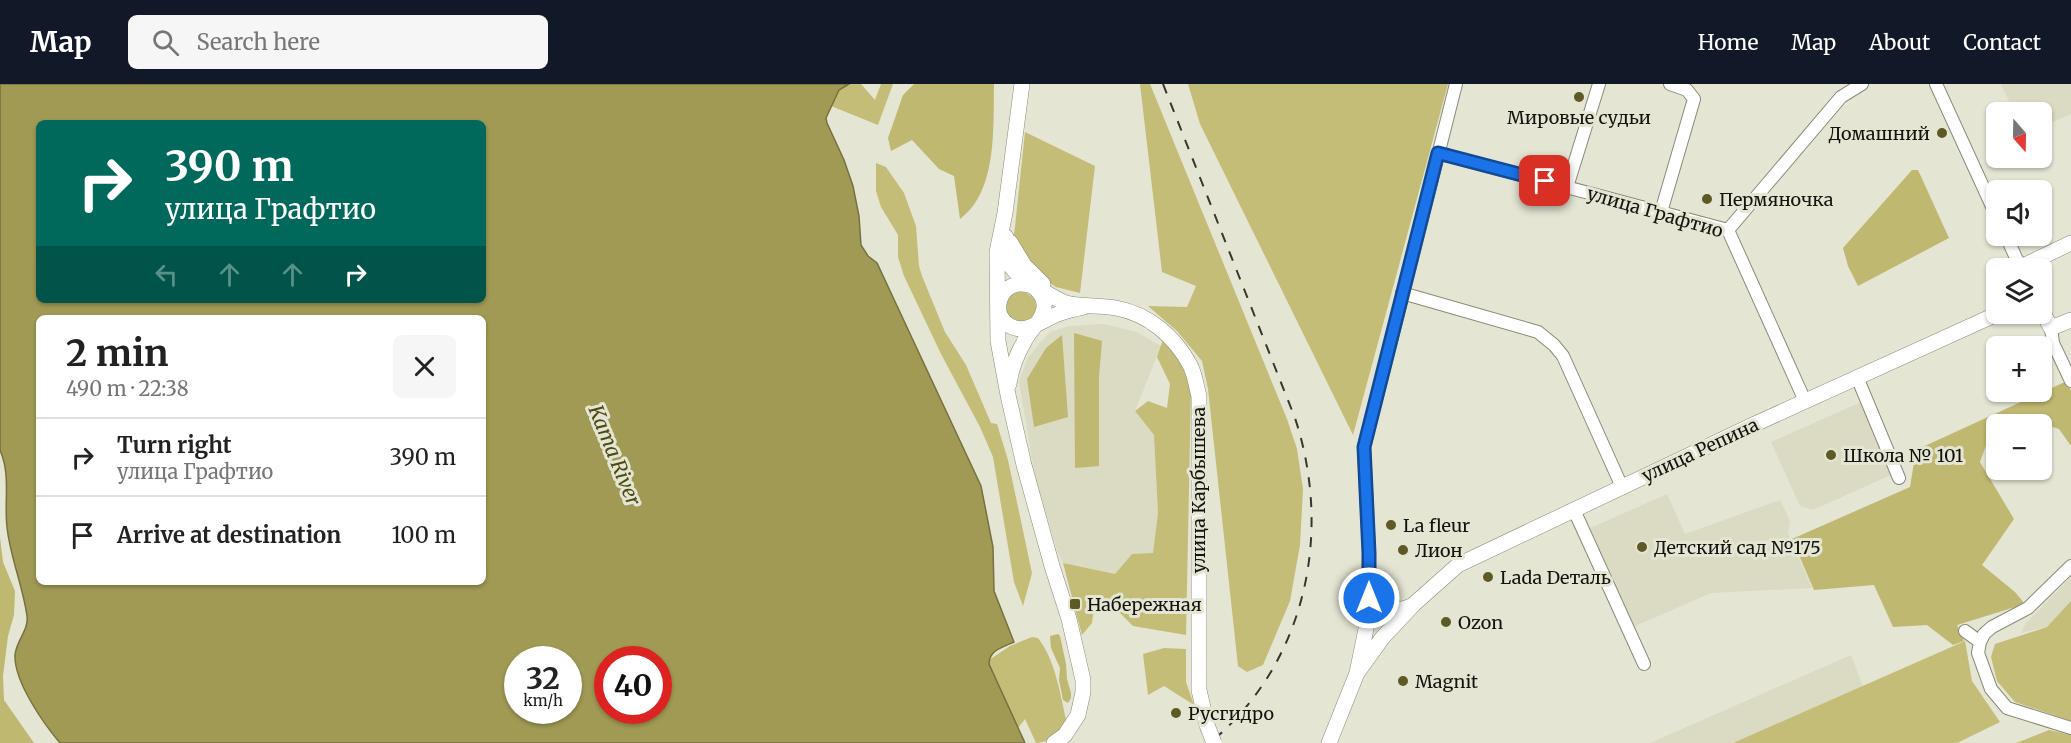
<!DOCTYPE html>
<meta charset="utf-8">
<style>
:root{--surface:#fff;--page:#f6f6f6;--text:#222;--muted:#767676;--line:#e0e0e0;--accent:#111827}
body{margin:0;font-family:Merriweather,serif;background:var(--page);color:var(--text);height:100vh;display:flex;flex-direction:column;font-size:22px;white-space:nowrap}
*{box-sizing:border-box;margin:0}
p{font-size:20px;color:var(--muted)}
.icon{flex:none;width:33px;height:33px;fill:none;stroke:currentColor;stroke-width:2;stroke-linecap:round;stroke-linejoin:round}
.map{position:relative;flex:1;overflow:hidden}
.details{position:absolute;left:36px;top:231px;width:450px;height:270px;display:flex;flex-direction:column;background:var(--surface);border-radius:9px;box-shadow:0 2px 4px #0004}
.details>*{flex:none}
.guide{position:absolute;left:36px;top:36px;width:450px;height:183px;border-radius:9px;box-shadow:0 2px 4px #0004;background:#00695c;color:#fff;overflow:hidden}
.needle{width:39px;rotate:160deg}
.controls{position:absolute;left:1986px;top:18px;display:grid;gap:12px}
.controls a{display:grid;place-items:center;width:66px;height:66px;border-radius:9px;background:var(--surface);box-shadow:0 2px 4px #0004;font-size:30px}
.speed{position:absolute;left:504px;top:562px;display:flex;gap:12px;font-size:30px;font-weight:700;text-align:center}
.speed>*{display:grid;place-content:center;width:78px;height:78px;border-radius:50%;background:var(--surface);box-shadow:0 2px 4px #0004;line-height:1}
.speed small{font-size:15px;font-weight:400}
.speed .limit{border:9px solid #d22;background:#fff;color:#111}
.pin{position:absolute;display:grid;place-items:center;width:51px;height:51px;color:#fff;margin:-26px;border-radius:12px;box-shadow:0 3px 9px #0006}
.me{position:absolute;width:66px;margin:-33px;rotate:0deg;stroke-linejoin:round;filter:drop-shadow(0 0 4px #0008)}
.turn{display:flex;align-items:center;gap:21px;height:126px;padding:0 30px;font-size:27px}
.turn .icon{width:78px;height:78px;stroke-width:2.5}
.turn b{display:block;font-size:42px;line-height:51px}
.lanes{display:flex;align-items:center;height:57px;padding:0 30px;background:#0003;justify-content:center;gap:30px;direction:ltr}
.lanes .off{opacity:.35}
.round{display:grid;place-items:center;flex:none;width:63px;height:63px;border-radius:9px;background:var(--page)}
.summary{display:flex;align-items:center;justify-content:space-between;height:102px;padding:0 30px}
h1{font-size:36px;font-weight:700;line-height:45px}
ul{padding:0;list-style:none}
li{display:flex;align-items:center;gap:18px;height:78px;padding:0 30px;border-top:2px solid var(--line)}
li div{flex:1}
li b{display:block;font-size:22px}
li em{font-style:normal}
header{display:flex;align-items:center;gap:36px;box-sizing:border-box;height:84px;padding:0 30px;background:var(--accent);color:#fff}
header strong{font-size:28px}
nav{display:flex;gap:33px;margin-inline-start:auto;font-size:21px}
.search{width:420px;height:54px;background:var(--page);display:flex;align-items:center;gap:15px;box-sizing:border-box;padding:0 21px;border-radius:9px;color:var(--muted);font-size:22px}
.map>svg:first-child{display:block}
.built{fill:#dbdac2}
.green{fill:#c3bd77}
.forest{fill:#beb871}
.water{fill:#a09a54;stroke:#76723f;stroke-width:1.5;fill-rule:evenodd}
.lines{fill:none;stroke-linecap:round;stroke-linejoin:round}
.minor-casing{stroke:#8a8a7a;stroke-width:14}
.major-casing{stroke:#8a8a7a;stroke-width:16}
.minor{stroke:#fff;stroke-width:12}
.major{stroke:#fff;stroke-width:15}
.rail{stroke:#37362f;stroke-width:2;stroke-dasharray:10 10;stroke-linecap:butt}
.major-bridge-casing{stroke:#8a8a7a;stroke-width:16;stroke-linecap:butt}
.major-bridge{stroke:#fff;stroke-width:15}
.route-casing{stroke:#114b97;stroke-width:15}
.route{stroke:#1a73e8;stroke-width:10}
.poi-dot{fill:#5e5a26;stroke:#e5e5d4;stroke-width:2}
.labels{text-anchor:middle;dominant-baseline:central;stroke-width:6;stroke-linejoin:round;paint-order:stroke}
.poi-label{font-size:18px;fill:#14130e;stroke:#e5e5d4;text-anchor:start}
.street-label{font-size:18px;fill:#14130e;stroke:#e5e5d4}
.water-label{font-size:20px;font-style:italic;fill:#4e4913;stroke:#e5e5d4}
</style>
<header>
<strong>Map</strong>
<div class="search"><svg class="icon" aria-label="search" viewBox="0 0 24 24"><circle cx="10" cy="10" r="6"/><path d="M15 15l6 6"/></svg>Search here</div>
<nav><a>Home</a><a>Map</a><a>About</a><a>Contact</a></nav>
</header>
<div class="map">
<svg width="2071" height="659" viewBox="0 0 2071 659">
<rect width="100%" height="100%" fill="#e5e5d4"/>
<path class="built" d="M2001,0h70v30l-29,13v-15h-28z
M1104,240l33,8 24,14 -26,65 19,24 4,78 -5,40 -21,1 -17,20 -52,-11 -6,-13 -22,-74 -16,-94 9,-25 22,-25 19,-6z
M1861,318l32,72 -80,36 -13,-4 -29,-64z
M1667,410l18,40 95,-34 10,21 -2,12 24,55 -101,5 -78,34 -47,-97z
M2071,493v24l-24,26 -26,6 5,-10z
M1851,571l12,31 -130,57h-83z"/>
<path class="green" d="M849,0h12l14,16 6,-16h12l-15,41 -47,-19 8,-17z
M1140,0h10l137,335 10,30 6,40 -3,56 -10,56 -27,64 -16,7 -9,-6 -30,-277 -6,-28 -25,-30 -29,-25 39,1 9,-21 -34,-14z
M1188,0h260l-95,351 -153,-311z
M1025,48l70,34 -15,127 -24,-6 -18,-11 -15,-18 -9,-22z
M876,79l10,4 18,26 12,33 3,40 3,10 23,56 21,33 25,58 6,1 11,36 24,113 -9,33 -9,-24 -21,-125 -13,-30 -39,-73 -37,-78 -6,-19v-22l-17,-28 -5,-16z
M1006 223a15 15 0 1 1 30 0a15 15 0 1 1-30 0Z
M1163,255l19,26 9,25 -5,245 -53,-9 -16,-16 -23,-2 -2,15 -10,12 -19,-72 52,11 17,-20 21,-1 5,-40 -4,-78 -19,-24 13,-10 19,7 3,-24 -13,-27z
M2071,517v120l-56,-19 -18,-21 -6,-24 4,-13 52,-17z
M1032,553l6,1c18,23 22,57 29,85 -9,10 -17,20 -31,20l-11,-24 -7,9 -29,-64v-4l21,-14z
M1965,557l7,40 28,41 -43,21h-224z
M1164,564l22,1v33l8,23 -30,-19 -16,9 -5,-41z
M2049,646l22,5v8h-55z"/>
<path class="forest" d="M914,0h80c-1,43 4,107 -34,135l-6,-43 -15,-7 -27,-29 -21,11 -3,-13 15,-43z
M1912,86h6l31,68 -91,48 -10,-20 -5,-18z
M1074,249l28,8 -3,36v89l-24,2z
M1062,251l6,82 -34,10 -7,-48 19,-31z
M2067,297l4,10v55l-12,-17 -37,-12 -29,9 -13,36 34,57 -32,46 33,27 10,12 -68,21 7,16 -11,4 -26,-20 -34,2 -19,-42 -60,5 -22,-51 118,-52 6,-37z
M0,453l3,25 12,29 -1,24 -6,21 -5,40 1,24 30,43h-34z
M1058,550l2,2 6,28 1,15 4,14v5l-3,5 -5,-3 -4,-20 1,-12 -9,-20 -1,-12z"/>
<path class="water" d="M0,0h849l-10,6 -13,28 1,5 17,37 9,26 6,30 2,29 7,11 9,7 104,223 12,61 1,44 20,51c-11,5 -25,8 -25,22l36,79h-965c-16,-19 -46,-61 -45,-88 1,-14 14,-25 12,-39 -4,-30 -17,-59 -20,-89 -3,-26 4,-52 -7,-77zM39,39h444v177h-444zM39,234h444v264h-444zM518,576h50v51h-50zM608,576h50v51h-50z"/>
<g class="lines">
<defs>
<path id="minor" d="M1936,0l60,131
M1438,69l290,77 77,171
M1567,103l32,-103
M1661,128l33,-113 -7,-9 -17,-6
M1728,146l113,-133 21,-13
M2006,152l11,24 6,6
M1402,209l136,39 16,13 9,11 59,131
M2051,244l2,15 18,38
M1857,293l42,101
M1574,426l70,154
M2071,482l-43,42 -36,19 -8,7 -4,8 -2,11 13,36 16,19 64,20
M1368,535l1,-66 -5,-106 92,-363
M1965,547l15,11"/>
<path id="major" d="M1022,0l-17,129 -8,39 1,89 10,54 16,70 28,101 17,53 14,61v12l-5,23 -13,20 -11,8
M1006,153c0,9 0,19 4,28 8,15 31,20 34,38 2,15 -13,25 -19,37 -8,14 -14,28 -16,44
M1010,158l14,23 19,19
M2024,184l-1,-2 48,-23
M1084,223c-9,2 -18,4 -26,7 -16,6 -34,23 -51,10 -16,-13 -7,-39 13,-40 16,-1 31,14 46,19 17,4 34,2 50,5 33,6 59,29 74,57 5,9 6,21 9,31v294l8,35
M2042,227l9,17 20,-8
M1357,589l26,-36 31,-33 44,-39 297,-141 242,-110
M1329,659l28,-70 11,-54c13,-10 29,-6 43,-13"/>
</defs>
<use href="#minor" class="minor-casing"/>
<use href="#major" class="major-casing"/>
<use href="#minor" class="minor"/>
<use href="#major" class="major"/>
<path class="rail" d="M1163,0l132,334c38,116 11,245 -85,325"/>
<defs>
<path id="major-bridge" d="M1207,641l7,18"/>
</defs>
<use href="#major-bridge" class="major-bridge-casing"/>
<use href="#major-bridge" class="major-bridge"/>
</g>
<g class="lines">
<defs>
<path id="route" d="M1369,514v-45l-5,-106 74,-294 107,28"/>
</defs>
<use href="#route" class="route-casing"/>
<use href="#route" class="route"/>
</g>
<g class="poi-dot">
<circle cx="1579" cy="13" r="6"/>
<circle cx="1942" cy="49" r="6"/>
<circle cx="1707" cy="115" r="6"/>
<circle cx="1831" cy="371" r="6"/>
<circle cx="1391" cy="441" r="6"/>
<circle cx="1642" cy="463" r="6"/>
<circle cx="1403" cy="466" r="6"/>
<circle cx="1488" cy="493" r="6"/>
<rect x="1069" y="514" width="12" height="12" rx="3"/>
<circle cx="1446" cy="538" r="6"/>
<circle cx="1403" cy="597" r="6"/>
<circle cx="1176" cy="629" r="6"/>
</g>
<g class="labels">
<g class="poi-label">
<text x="1579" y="33" text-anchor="middle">Мировые судьи</text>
<text x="1930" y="49" text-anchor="end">Домашний</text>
<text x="1719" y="115">Пермяночка</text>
<text x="1843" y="371">Школа № 101</text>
<text x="1403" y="441">La fleur</text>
<text x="1654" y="463">Детский сад №175</text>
<text x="1415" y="466">Лион</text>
<text x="1500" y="493">Lada Dеталь</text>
<text x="1087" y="520">Набережная</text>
<text x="1458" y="538">Ozon</text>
<text x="1415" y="597">Magnit</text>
<text x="1188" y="629">Русгидро</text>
</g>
<g class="street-label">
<text transform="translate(1655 128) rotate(16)">улица Графтио</text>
<text transform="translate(1700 366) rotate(-25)">улица Репина</text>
<text transform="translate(1198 406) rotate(-90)">улица Карбышева</text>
</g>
<g class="water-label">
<text transform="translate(615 371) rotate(68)">Kama River</text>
</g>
</g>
</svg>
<div class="controls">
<a><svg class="needle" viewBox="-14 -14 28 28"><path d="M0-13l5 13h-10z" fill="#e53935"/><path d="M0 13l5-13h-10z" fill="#767676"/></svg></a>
<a><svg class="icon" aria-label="sound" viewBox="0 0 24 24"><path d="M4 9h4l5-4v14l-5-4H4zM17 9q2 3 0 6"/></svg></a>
<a><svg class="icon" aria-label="layers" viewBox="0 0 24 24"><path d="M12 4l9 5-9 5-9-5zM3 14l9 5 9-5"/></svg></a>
<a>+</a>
<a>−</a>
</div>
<div class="speed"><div>32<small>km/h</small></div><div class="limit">40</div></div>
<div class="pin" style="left:1545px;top:97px;background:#d93025"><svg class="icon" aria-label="arrive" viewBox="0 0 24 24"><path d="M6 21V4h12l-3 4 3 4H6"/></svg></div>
<svg class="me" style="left:1369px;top:514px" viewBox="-20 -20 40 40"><circle r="17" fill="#1a73e8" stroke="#fff" stroke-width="3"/><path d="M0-11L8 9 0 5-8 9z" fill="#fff"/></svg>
<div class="guide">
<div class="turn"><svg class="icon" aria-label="right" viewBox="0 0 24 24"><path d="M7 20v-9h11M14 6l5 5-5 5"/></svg><div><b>390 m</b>улица Графтио</div></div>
<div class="lanes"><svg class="icon off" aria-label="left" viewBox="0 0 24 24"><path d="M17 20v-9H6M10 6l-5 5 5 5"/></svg><svg class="icon off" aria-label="ahead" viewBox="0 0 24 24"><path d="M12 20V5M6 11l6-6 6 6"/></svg><svg class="icon off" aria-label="ahead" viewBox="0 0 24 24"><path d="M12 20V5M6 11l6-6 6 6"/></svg><svg class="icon" aria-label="right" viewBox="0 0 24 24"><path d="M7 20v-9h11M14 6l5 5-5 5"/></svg></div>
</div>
<section class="details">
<div class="summary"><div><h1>2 min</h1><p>490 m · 22:38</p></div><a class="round"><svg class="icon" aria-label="close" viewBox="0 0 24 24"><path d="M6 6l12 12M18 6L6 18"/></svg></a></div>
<ul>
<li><svg class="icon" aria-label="right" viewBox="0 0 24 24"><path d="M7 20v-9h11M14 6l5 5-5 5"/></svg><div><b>Turn right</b><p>улица Графтио</p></div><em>390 m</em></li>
<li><svg class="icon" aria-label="arrive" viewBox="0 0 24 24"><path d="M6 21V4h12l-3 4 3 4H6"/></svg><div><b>Arrive at destination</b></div><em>100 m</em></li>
</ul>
</section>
</div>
